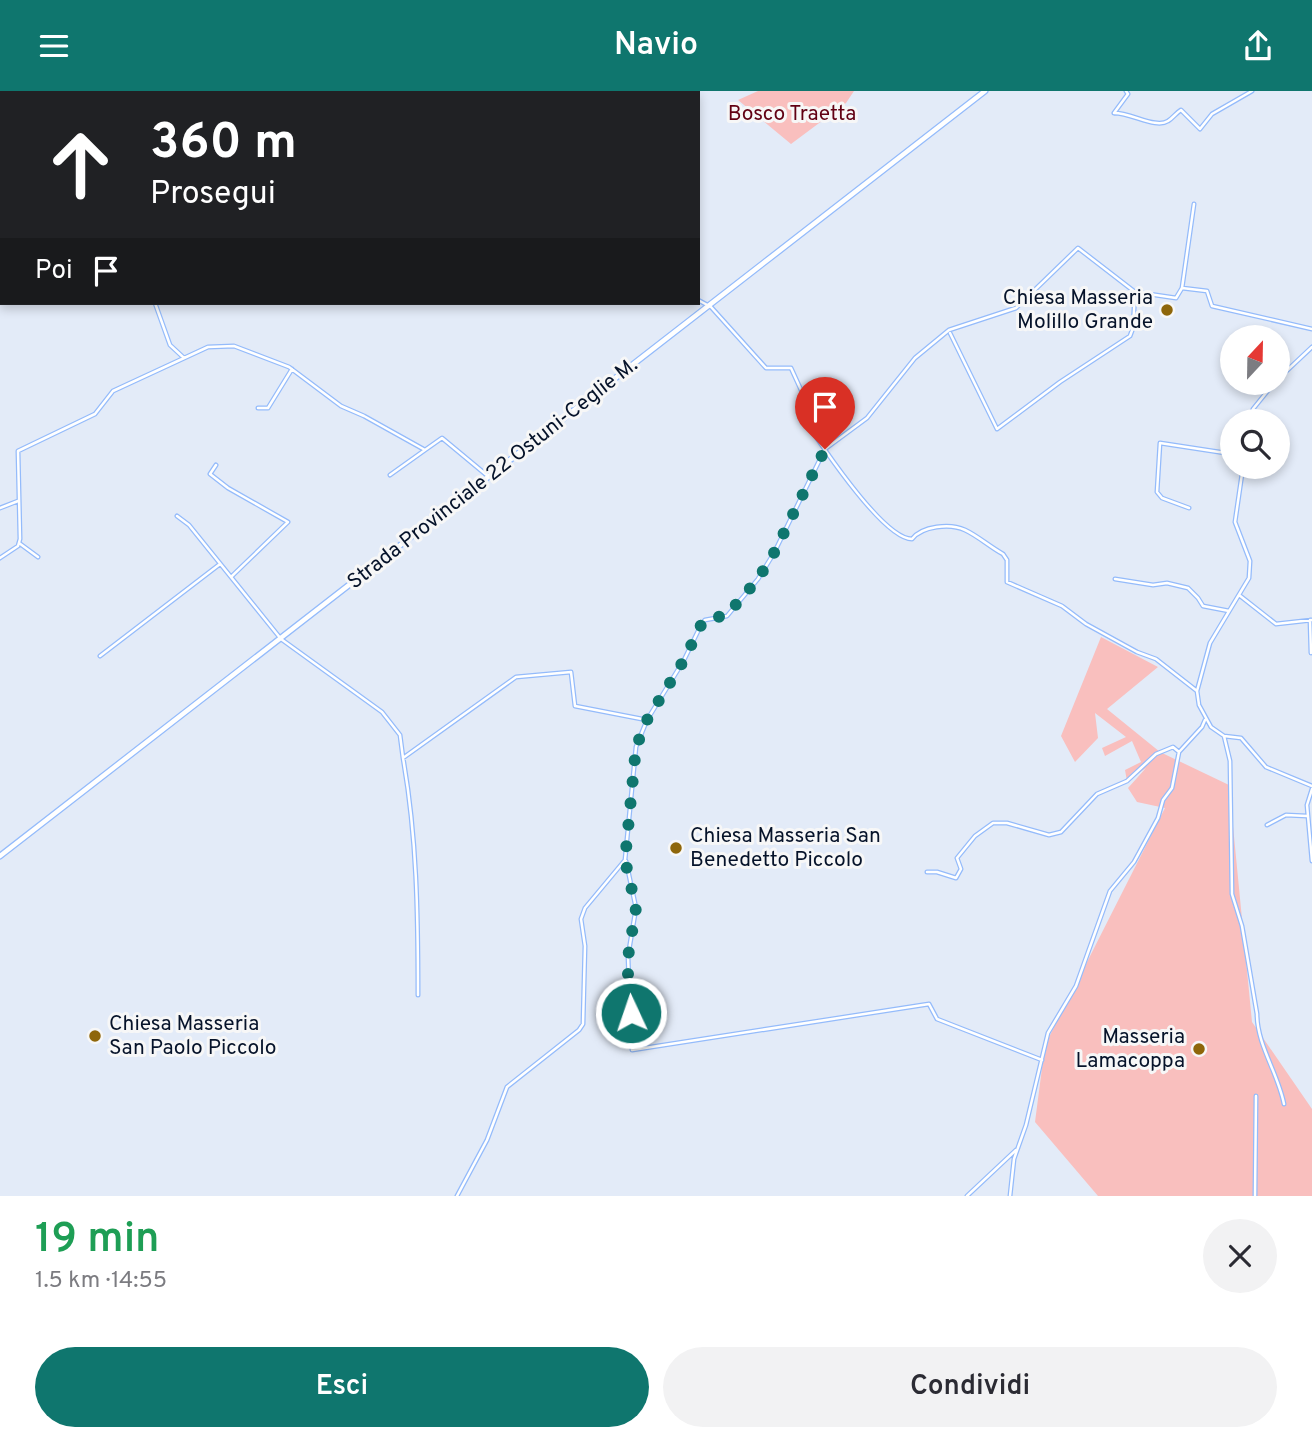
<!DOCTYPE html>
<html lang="it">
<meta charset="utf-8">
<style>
:root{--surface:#fff;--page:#f2f2f3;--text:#2b2b33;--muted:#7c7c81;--accent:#0f766e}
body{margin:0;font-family:Overpass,sans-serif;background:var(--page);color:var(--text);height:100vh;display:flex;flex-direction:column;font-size:26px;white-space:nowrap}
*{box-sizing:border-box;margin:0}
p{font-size:23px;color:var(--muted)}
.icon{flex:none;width:38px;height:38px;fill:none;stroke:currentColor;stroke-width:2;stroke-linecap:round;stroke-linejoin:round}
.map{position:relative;height:1105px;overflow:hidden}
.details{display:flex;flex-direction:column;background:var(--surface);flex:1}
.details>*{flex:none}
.guide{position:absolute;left:0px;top:0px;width:700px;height:214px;box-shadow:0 4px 10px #0003;background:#202124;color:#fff;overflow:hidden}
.needle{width:46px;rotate:22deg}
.tools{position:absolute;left:1220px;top:234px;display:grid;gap:14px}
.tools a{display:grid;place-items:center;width:70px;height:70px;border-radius:50%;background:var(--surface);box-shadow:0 4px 10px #0003;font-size:35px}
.pin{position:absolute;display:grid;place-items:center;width:60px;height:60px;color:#fff;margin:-72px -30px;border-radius:50% 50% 50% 0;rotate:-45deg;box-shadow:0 0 7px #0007}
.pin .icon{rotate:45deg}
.me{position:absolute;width:77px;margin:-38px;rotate:357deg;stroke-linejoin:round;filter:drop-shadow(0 0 5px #0008)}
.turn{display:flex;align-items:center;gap:24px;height:147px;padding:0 35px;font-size:32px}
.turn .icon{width:91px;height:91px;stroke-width:2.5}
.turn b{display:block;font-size:49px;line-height:60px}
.then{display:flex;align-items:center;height:66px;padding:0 35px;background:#0003;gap:14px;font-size:26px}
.round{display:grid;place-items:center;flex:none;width:74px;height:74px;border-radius:37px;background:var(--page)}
.headline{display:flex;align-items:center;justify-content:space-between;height:119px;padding:0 35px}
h1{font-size:42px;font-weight:600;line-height:52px;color:#1e9e55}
.primary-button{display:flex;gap:14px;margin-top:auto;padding:14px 35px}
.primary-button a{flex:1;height:80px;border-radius:42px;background:var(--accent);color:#fff;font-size:28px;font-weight:600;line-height:80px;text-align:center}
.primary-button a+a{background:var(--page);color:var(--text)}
header{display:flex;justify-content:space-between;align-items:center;height:91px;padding:0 35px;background:var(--accent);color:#fff;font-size:32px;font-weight:600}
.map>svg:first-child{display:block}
.green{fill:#f9bfbe}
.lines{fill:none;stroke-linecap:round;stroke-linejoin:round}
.street-casing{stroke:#94bbfb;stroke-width:5}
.secondary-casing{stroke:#94bbfb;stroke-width:7}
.street{stroke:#fff;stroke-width:2.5}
.secondary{stroke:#fff;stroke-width:4.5}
.route{stroke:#0f766e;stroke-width:12;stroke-dasharray:0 21.6}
.poi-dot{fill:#8e660a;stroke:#f7f7f7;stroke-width:2.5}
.labels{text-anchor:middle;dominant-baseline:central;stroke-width:6;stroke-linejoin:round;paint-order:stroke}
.park-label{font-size:21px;fill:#610013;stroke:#f7f7f7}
.poi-label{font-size:21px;fill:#06132a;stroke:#f7f7f7;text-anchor:end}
.street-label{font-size:21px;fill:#06132a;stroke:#f7f7f7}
</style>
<header><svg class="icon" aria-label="menu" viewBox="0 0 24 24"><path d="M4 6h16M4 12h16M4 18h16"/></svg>Navio<svg class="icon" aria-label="share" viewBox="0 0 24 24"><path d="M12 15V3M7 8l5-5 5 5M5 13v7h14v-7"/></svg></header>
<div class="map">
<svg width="1312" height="1105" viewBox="0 0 1312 1105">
<rect width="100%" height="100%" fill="#e3ebf8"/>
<path class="green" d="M758,0h96l-8,12 -55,41 -53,-44z
M1101,546l57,30 -51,42 53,43 69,33 23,237 60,87v87h-214l-63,-74 10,-77 120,-237 -28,-6 -9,-14 18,-20 -19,13 -2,-11 16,-8 -9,-21 -27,15 -3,-8 24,-11 -31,-24 3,25 -23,24 -14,-26z"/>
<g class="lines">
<defs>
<path id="street" d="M231,0l3,2
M89,2l1,-2
M1114,22c18,0 42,16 54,8 5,-3 8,-8 13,-11l19,19 12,-15 40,-23
M1114,22l14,-19 -2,-3
M0,101l2,-1
M1182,197l12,-84
M698,209l13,7 55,61h25l16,35 -3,16c16,24 79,120 108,120 10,-13 38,-16 53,-9 13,6 25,17 38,24l4,6v22l55,24 24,18 51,28 19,7 41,32
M155,212l15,42 14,13
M950,242l47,96 63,-47 70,-46 3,-8 2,-36
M1278,288l34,-32
M258,317h10l24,-39
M1249,331l4,-13 21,-26
M216,374l-6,9 18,14 60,34 -57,55
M1243,376l-8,55 15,39 -1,17 -39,65 -13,48 2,14 12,22 13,9 17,2 25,29 46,19
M390,384l35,-25
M0,417l18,-7
M1189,417l-27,-10 -5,-6 3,-49 72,11
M177,425l12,9 92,114 101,73 18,23 3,23 113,-81 55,-5 4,34 72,14
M19,452l19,14
M0,467l18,-12 2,-7 -2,-88 77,-37 18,-23 95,-44 26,-1 55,21 52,39 23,10 61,34 17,-12 47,39
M1115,488l38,6 14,-2 21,5 10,10 5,8 26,5
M1239,504l37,29 36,-4
M1310,529l1,33
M100,565l120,-92
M1224,645l6,25 2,133 10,32 15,88c0,31 21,59 27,90
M403,667c14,79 15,157 15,237
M1312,698l-5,16 5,56
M1267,734l19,-10 21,1
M626,770l10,47 -8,48 1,26 6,5 3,8 -7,18 1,37 297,-46 8,15 105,41
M927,781h10l19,6 5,-9 -4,-11 18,-22 18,-13h14l42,12 12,-3 36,-38 30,-13 29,-27 17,-7 6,5
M457,1105l30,-56 20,-53 72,-57 4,-6 2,-78 -4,-27 4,-11 40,-48 11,-113 11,-27 37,-60 18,-37 3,-3 22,-4 31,-37 16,-26 51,-104 42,-31 48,-60 34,-28 67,-22 62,-60 57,44 41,6 6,-10 25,3 5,15 100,23
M967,1105l49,-46
M1010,1105l4,-37 12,-34 22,-92 28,-47 34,-95 24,-29 24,-44 5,-18 9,-12 7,-36 23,-25 3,-7
M1255,1105l1,-100"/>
<path id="secondary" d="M0,765l985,-765"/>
</defs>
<use href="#street" class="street-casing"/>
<use href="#secondary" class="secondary-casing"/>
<use href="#street" class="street"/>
<use href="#secondary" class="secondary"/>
</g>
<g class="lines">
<path class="route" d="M631,922l7,-18 -10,-16v-22l8,-49 -11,-48 11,-113 11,-27 37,-60 18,-37 3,-3 22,-5 31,-36 16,-26 51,-104"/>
</g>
<g class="poi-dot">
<circle cx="1167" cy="219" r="7"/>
<circle cx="676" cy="757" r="7"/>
<circle cx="95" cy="945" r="7"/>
<circle cx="1199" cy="958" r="7"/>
</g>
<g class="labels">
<g class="park-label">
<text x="792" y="23">Bosco Traetta</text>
</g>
<g class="poi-label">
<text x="1153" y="207">Chiesa Masseria<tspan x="1153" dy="24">Molillo Grande</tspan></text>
<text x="690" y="745" text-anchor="start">Chiesa Masseria San<tspan x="690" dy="24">Benedetto Piccolo</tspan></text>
<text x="109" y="933" text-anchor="start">Chiesa Masseria<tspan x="109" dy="24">San Paolo Piccolo</tspan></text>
<text x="1185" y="946">Masseria<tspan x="1185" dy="24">Lamacoppa</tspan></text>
</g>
<g class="street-label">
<text transform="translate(493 383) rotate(-38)">Strada Provinciale 22 Ostuni-Ceglie M.</text>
</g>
</g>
</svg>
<div class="tools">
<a><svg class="needle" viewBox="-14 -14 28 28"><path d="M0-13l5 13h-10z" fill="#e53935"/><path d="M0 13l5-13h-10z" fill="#7c7c81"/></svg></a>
<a><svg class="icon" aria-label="search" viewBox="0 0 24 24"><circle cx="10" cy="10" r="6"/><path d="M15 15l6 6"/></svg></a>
</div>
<div class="pin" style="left:825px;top:358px;background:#d93025"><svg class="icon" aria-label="arrive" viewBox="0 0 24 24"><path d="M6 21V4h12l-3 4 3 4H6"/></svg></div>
<svg class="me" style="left:631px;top:922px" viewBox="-20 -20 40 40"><circle r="17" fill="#0f766e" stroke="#fff" stroke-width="3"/><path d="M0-11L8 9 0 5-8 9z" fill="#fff"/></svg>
<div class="guide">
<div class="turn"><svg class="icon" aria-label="ahead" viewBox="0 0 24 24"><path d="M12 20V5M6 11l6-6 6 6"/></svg><div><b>360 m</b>Prosegui</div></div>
<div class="then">Poi<svg class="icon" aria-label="arrive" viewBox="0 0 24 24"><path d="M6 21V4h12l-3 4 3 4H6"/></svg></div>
</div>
</div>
<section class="details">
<div class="headline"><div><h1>19 min</h1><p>1.5 km · 14:55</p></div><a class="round"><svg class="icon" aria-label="close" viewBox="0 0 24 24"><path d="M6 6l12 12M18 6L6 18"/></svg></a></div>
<div class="primary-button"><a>Esci</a><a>Condividi</a></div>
</section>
